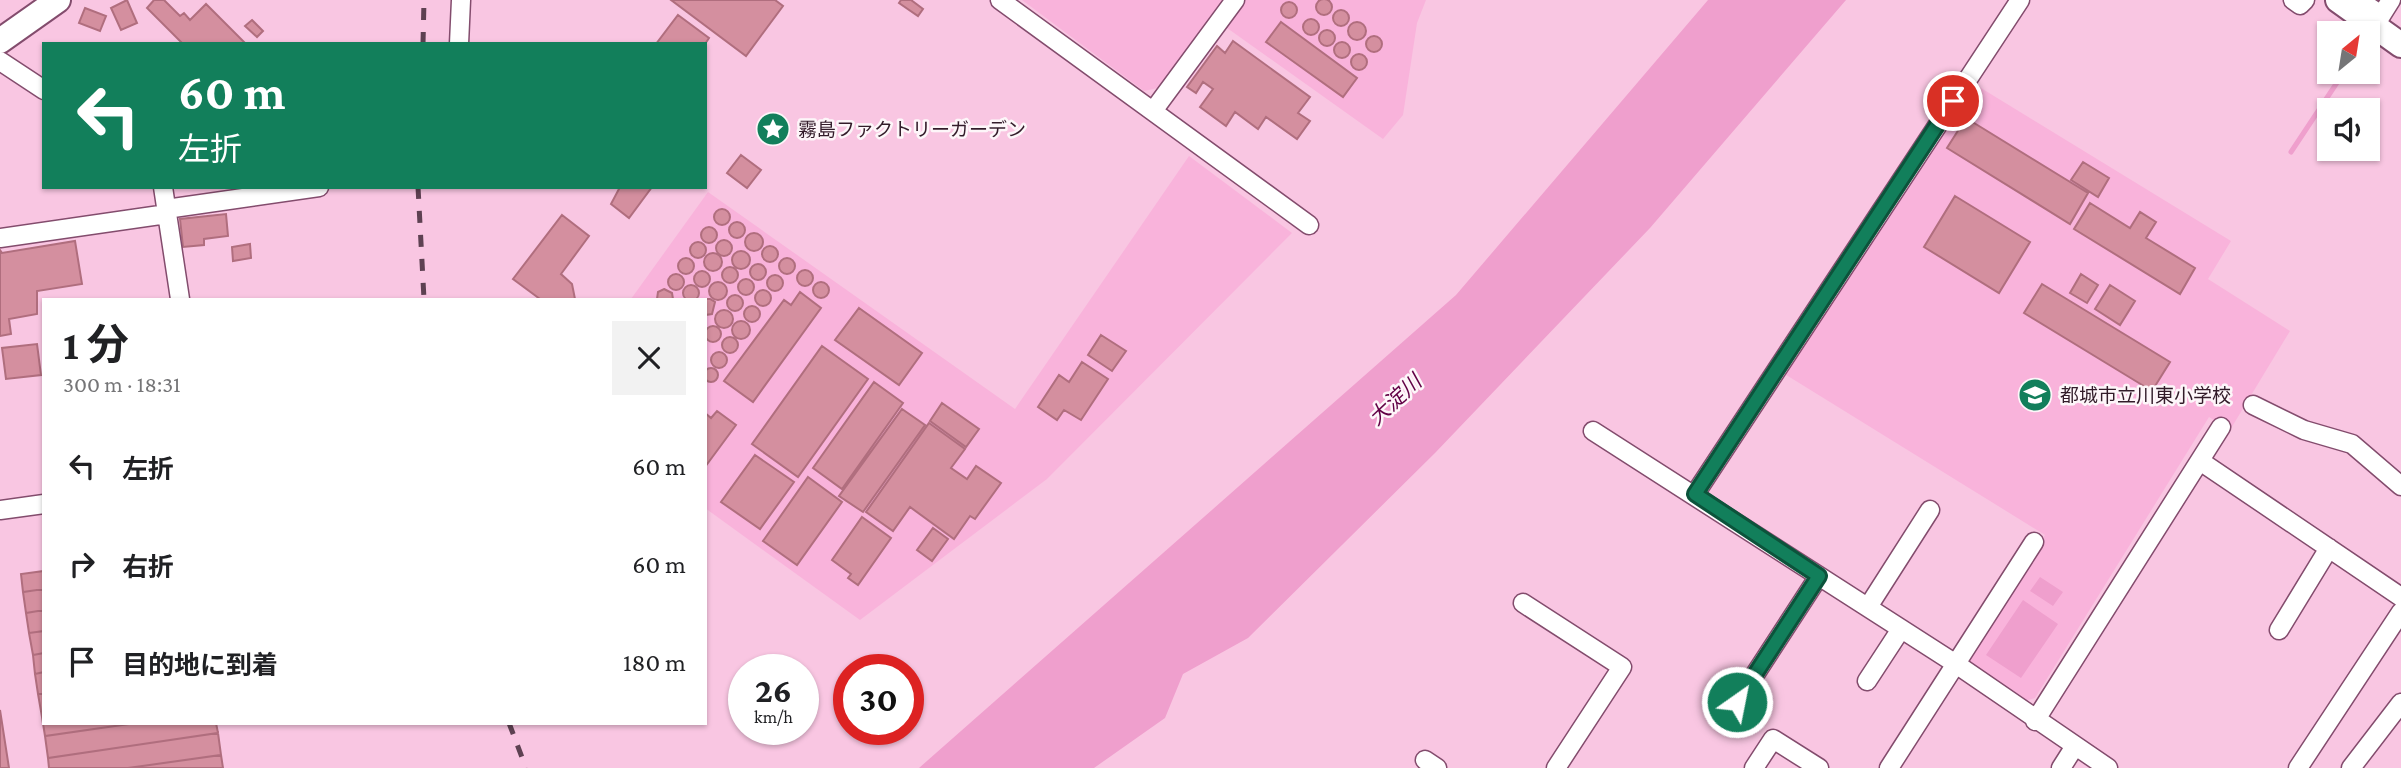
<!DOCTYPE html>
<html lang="ja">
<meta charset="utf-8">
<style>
:root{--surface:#fff;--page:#f2f2f2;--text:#202124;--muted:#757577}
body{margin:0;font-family:"Crimson Pro","Noto Sans JP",serif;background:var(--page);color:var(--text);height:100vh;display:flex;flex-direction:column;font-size:26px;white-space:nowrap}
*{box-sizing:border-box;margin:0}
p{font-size:23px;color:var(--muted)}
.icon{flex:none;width:38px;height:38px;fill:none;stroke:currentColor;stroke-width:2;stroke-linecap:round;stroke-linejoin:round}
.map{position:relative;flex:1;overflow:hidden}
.panel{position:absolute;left:42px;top:298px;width:665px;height:427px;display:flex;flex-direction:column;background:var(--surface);border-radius:0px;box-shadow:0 2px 5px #0004}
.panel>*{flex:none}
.guide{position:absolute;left:42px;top:42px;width:665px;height:147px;border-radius:0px;box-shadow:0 2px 5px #0004;background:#127f5b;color:#fff;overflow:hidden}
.needle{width:46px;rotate:30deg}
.fabs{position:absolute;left:2317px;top:21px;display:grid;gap:14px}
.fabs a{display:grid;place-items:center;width:63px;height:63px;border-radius:0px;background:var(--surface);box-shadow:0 2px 5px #0004;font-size:35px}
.speed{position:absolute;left:728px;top:654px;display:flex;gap:14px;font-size:35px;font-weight:700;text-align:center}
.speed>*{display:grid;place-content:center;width:91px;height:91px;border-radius:50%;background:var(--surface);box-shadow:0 2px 5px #0004;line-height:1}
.speed small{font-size:18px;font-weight:400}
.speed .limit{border:10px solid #d22;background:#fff;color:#111}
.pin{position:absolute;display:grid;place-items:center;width:60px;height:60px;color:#fff;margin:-30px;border:4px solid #fff;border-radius:50%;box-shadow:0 2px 7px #0007}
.me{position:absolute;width:77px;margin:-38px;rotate:33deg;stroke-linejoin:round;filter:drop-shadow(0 0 5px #0008)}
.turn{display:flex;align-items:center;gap:24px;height:147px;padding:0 21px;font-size:32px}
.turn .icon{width:91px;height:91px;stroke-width:2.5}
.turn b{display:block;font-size:49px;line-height:60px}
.round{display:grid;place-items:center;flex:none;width:74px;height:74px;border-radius:0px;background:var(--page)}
.overview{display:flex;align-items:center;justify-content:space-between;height:119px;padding:0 21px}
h1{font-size:42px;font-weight:700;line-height:52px}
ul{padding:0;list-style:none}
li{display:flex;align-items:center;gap:21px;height:98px;padding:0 21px}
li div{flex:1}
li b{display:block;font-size:26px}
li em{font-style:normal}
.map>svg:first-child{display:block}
.built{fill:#f9b3db}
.water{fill:#ef9fcd}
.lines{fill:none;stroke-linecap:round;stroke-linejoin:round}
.stream{stroke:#ef9fcd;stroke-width:5}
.building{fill:#d48f9f;stroke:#b06e7e;stroke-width:2}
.street-casing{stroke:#834c6d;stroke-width:21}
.secondary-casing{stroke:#834c6d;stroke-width:28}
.street{stroke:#fff;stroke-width:18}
.secondary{stroke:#fff;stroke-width:24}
.rail{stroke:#5e4152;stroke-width:5;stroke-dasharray:12 12;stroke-linecap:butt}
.route-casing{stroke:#0c533b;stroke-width:18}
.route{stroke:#127f5b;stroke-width:12}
.labels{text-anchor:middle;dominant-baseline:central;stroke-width:5;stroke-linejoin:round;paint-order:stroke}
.poi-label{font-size:19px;fill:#321b29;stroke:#fdf6f9;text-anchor:start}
.water-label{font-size:21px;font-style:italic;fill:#610045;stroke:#fdf6f9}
</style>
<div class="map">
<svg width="2401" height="768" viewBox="0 0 2401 768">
<rect width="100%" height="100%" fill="#f9c6e2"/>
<path class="built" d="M1022,0h404l-9,23 -14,92 -20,24 -170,-121 -51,69 -18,4z
M1976,85l255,156 -23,38 82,52 -60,99 -21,-13 -174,281 -10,3 -59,-40 79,-126 -262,-162z
M1189,156l103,77 -245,246 -187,141 -155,-112v-209h-74l77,-107 307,217z"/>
<path class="water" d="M1708,0h138l-196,228 -215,225 -187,185 -65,36 -18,44 -71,50h-175l537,-473z
M2040,577l23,15 -10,14 -23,-15z
M2023,600l35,24 -37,54 -35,-23z"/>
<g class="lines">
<path class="stream" d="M2291,152l53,-80"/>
</g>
<path class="building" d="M1316 7a8 8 0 1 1 16 0a8 8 0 1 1-16 0Z
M127,0l10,23 -16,7 -10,-22z
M154,0h10l16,16 4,-3 6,7 16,-16 40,40h-63l-36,-36z
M671,0h104l8,6 -37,50z
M901,0h10l12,9 -5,7 -19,-13z
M1281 10a8 8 0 1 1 16 0a8 8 0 1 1-16 0Z
M85,8l21,8 -6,15 -21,-8z
M1333 18a8 8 0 1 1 16 0a8 8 0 1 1-16 0Z
M678,15l31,23 -4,6h-49z
M1303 27a8 8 0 1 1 16 0a8 8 0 1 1-16 0Z
M252,20l11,11 -6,6 -12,-11z
M1281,22l76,56 -14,19 -77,-55z
M1348 31a9 9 0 1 1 18 0a9 9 0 1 1-18 0Z
M1319 38a8 8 0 1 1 16 0a8 8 0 1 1-16 0Z
M1366 44a8 8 0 1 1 16 0a8 8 0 1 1-16 0Z
M1233,41l77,56 -12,16 12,8 -13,18 -31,-22 -8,12 -23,-17 -9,14 -26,-19 13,-18 -10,-7 -7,11 -9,-6 30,-41 8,7z
M1334 50a8 8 0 1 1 16 0a8 8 0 1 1-16 0Z
M1351 62a8 8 0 1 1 16 0a8 8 0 1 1-16 0Z
M1966,118l122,75 -18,31 -123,-76z
M741,155l20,15 -14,18 -20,-15z
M2083,162l26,16 -11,19 -27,-17z
M620,187h32l-23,31 -18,-14z
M1955,196l75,46 -31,51 -75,-46z
M2090,203l40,25 10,-16 16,10 -10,16 49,30 -15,26 -106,-65z
M714 217a8 8 0 1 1 16 0a8 8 0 1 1-16 0Z
M226,214l2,22 -24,3v6l-21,2 -3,-28z
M562,215l27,21 -28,38 11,10 3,15h-35l-27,-20z
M729 230a8 8 0 1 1 16 0a8 8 0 1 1-16 0Z
M701 235a8 8 0 1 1 16 0a8 8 0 1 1-16 0Z
M745 242a9 9 0 1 1 18 0a9 9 0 1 1-18 0Z
M716 248a8 8 0 1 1 16 0a8 8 0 1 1-16 0Z
M75,241l7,43 -45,7v23l-28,5 2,15 -11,2v-86l2,3z
M690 250a8 8 0 1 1 16 0a8 8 0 1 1-16 0Z
M250,244l1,14 -18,3 -1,-14z
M762 254a8 8 0 1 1 16 0a8 8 0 1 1-16 0Z
M732 260a9 9 0 1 1 18 0a9 9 0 1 1-18 0Z
M704 262a9 9 0 1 1 18 0a9 9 0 1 1-18 0Z
M678 266a8 8 0 1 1 16 0a8 8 0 1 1-16 0Z
M779 266a8 8 0 1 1 16 0a8 8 0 1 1-16 0Z
M750 272a8 8 0 1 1 16 0a8 8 0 1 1-16 0Z
M722 275a8 8 0 1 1 16 0a8 8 0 1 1-16 0Z
M797 278a8 8 0 1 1 16 0a8 8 0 1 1-16 0Z
M694 279a8 8 0 1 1 16 0a8 8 0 1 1-16 0Z
M668 282a8 8 0 1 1 16 0a8 8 0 1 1-16 0Z
M2081,274l17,11 -11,18 -17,-10z
M767 283a8 8 0 1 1 16 0a8 8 0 1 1-16 0Z
M738 287a8 8 0 1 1 16 0a8 8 0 1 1-16 0Z
M813 290a8 8 0 1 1 16 0a8 8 0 1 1-16 0Z
M709 291a9 9 0 1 1 18 0a9 9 0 1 1-18 0Z
M2042,284l128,78 -18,29 -128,-78z
M2110,285l25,16 -15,24 -25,-16z
M683 293a8 8 0 1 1 16 0a8 8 0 1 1-16 0Z
M664,289l8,4 1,6h-16l1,-7z
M755 298a8 8 0 1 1 16 0a8 8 0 1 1-16 0Z
M800,292l21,16 -68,94 -29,-21 60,-81 7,5z
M727 303a8 8 0 1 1 16 0a8 8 0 1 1-16 0Z
M704,299h6l5,3 -3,12 -7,1z
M744 314a8 8 0 1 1 16 0a8 8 0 1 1-16 0Z
M859,308l63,45 -23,32 -64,-45z
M715 319a9 9 0 1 1 18 0a9 9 0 1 1-18 0Z
M732 330a9 9 0 1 1 18 0a9 9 0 1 1-18 0Z
M705 334a8 8 0 1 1 16 0a8 8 0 1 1-16 0Z
M1101,335l25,16 -14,20 -24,-16z
M722 345a8 8 0 1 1 16 0a8 8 0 1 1-16 0Z
M37,344l4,31 -35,4 -4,-31z
M822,346l46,33 -70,98 -46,-33z
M711 360a8 8 0 1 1 16 0a8 8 0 1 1-16 0Z
M1082,362l26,17 -27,41 -17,-10 -7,10 -19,-13 21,-32 10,7z
M704 375a7 7 0 1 1 14 0a7 7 0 1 1-14 0Z
M874,382l29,21 -61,86 -29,-21z
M942,403l37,26 -13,18 -36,-26z
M902,409l23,16 -62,87 -24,-16z
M717,411l19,14 -31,42v-54l6,5z
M929,423l36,26 -14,19 16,11 9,-13 25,17 -26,36 -5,-3 -16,23 -44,-32 -17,24 -27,-19z
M755,455l39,27 -34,47 -39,-27z
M808,477l34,25 -45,63 -34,-24z
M862,517l29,21 -33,47 -10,-7 3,-4 -19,-14z
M933,528l15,11 -16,22 -15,-11z
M44,571v18l-21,3 -2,-18z
M44,589v21l-18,3 -3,-21z
M44,610v21l-15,2 -3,-20z
M44,631v22l-11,2 -4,-22z
M44,653v19l-9,2 -2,-19z
M44,672v22h-6l-3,-20z
M38,694h6v23h-2z
M0,710l9,58h-9z
M42,717l2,6h92l-91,13z
M136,723h80l2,10 -170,25 -3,-22z
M218,733l3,22 -93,13h-79l-1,-10z
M221,755l2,13h-95z"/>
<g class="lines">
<defs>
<path id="street" d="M1000,0l309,225
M2293,0l7,5 5,-5
M2359,0l22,15
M2374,27l17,-27
M459,44l2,-44
M0,61l44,29
M1153,111l82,-111
M163,187l17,112
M166,209l153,-22
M0,238l167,-24
M2253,405l51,25 48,14 49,42
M1593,431l363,233 152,104
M2200,461l201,136
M1695,494l325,-494
M0,510l44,-6
M1523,603l99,64 -66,101
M1868,607l62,-97
M2279,630l50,-82
M1867,681l34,-52
M1737,702l82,-126
M2035,721l186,-294
M1425,760l12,8
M1754,768l19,-29 46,29
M1889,768l145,-226
M2061,768l14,-22
M2298,768l103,-156
M2351,768l50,-65"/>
<path id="secondary" d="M2338,0l63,45
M0,41l58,-41"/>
</defs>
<use href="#street" class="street-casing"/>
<use href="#secondary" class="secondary-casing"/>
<use href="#street" class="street"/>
<use href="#secondary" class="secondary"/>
<path class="rail" d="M423,44l1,-44
M418,187l6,112
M509,723l17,45"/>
</g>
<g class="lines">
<defs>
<path id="route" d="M1737,702l82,-126 -124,-82 258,-393"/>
</defs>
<use href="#route" class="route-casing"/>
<use href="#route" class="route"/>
</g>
<defs>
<symbol id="sight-disc" viewBox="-11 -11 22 22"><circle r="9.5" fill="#127f5b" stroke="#fdf6f9"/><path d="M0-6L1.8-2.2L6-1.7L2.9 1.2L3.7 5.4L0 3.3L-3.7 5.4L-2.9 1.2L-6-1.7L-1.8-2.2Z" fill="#fff"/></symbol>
<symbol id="school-disc" viewBox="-11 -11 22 22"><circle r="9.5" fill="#127f5b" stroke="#fdf6f9"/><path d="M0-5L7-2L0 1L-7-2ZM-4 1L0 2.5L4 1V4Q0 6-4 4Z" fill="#fff"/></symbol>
</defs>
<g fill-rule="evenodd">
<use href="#sight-disc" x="754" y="110" width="38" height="38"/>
<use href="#school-disc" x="2016" y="376" width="38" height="38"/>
</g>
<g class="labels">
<g class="poi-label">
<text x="798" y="129">霧島ファクトリーガーデン</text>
<text x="2060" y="395">都城市立川東小学校</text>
</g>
<g class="water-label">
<text transform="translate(1395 400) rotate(-43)">大淀川</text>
</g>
</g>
</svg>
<div class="fabs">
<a><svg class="needle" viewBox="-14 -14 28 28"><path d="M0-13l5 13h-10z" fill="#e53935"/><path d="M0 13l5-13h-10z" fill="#757577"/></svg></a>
<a><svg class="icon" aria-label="sound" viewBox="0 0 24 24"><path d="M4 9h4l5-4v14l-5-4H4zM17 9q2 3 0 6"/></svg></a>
</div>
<div class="speed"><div>26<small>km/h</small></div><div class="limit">30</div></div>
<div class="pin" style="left:1953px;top:101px;background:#d93025"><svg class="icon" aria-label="arrive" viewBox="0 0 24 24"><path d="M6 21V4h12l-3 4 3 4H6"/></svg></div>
<svg class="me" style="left:1737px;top:702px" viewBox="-20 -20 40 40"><circle r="17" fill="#127f5b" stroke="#fff" stroke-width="3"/><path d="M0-11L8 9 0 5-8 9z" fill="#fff"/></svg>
<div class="guide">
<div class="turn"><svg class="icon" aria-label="left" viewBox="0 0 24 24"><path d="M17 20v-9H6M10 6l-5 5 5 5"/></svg><div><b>60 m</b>左折</div></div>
</div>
<section class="panel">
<div class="overview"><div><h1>1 分</h1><p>300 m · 18:31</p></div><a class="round"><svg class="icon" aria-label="close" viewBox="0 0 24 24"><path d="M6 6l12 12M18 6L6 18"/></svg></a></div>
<ul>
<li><svg class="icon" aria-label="left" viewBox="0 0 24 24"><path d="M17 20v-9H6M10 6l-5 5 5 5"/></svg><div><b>左折</b></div><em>60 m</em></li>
<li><svg class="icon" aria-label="right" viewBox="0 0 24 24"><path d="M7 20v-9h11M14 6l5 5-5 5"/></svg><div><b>右折</b></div><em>60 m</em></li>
<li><svg class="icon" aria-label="arrive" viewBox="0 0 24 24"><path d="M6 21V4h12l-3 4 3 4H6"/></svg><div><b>目的地に到着</b></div><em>180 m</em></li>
</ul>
</section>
</div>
